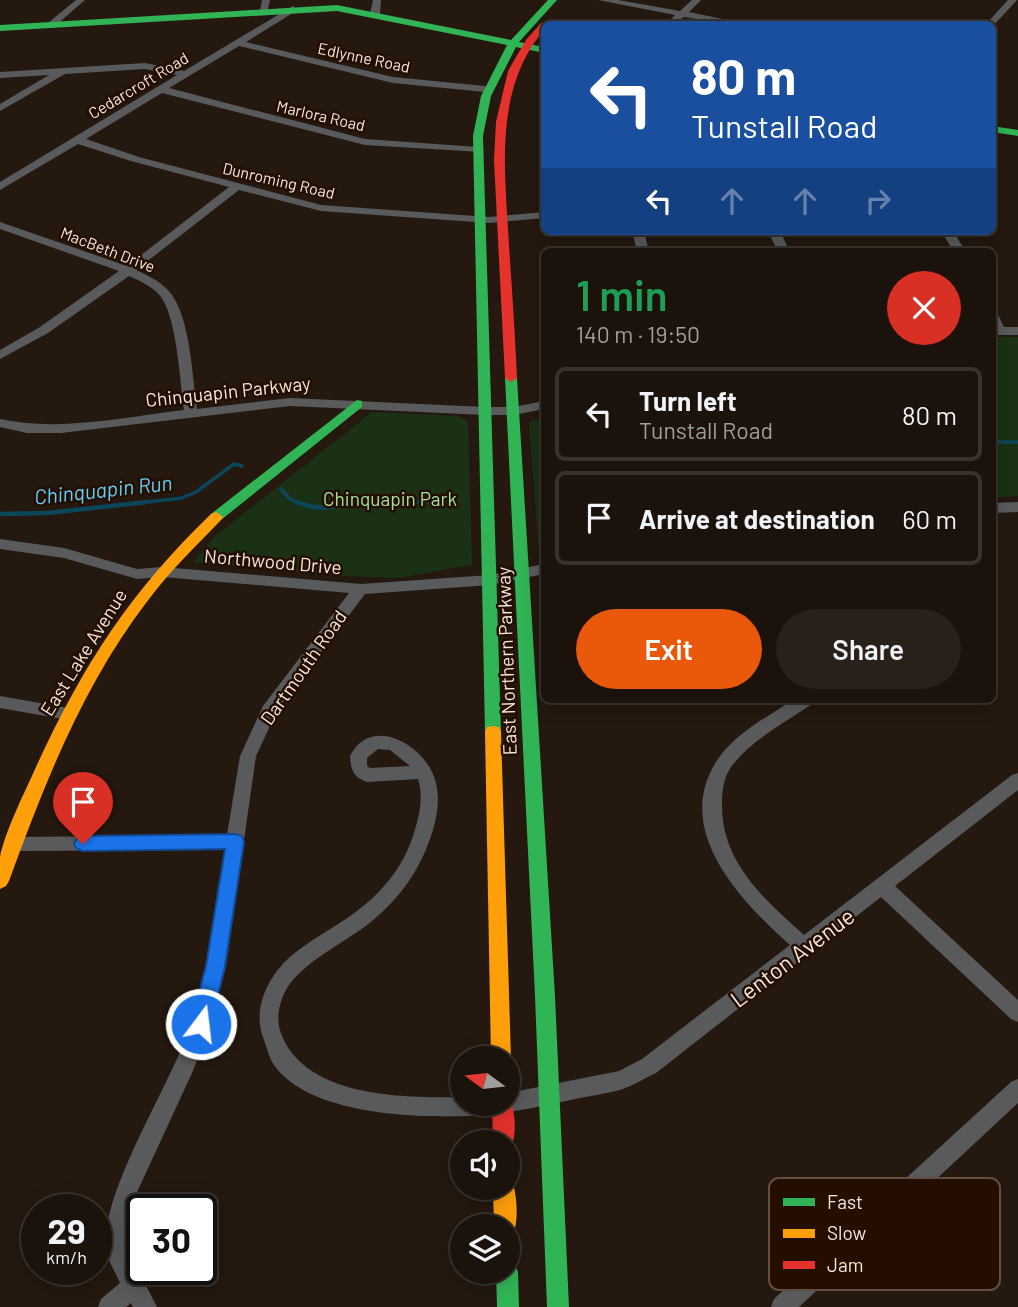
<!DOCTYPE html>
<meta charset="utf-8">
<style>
:root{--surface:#1b120b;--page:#282019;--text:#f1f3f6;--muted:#a09e9d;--line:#39322c;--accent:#ea580c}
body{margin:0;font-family:Barlow,sans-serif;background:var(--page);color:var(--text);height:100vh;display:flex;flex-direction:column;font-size:26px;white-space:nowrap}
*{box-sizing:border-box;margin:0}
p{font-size:23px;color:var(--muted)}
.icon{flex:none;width:38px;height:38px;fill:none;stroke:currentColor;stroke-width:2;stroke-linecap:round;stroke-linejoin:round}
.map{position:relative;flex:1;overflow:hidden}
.drawer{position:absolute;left:541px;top:248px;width:455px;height:455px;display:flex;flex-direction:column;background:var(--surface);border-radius:10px;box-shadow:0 4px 18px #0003,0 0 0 2px var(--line)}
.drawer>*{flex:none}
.banner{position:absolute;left:541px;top:21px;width:455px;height:214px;border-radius:10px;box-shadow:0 4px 18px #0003,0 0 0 2px var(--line);background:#1a4fa0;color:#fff;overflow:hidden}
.needle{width:46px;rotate:285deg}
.tools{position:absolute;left:450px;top:1046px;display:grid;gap:14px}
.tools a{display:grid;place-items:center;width:70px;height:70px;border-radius:50%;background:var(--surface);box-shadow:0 4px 18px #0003,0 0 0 2px var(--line);font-size:35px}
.speed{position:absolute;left:21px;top:1194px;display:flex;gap:14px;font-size:35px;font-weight:700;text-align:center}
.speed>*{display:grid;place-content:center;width:91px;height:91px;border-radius:50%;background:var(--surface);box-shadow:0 4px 18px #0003,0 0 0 2px var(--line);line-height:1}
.speed small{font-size:18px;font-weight:400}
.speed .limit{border:4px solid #111;border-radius:10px;background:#fff;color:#111}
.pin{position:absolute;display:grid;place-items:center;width:60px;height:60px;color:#fff;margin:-72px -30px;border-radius:50% 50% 50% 0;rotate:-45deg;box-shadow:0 0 7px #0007}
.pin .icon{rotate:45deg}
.me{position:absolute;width:77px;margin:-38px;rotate:15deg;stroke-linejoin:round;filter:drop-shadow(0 0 5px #0008)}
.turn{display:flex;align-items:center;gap:24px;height:147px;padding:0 35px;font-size:32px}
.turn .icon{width:91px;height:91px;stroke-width:2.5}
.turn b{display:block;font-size:49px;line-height:60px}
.lanes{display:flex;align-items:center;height:66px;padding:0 35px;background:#0003;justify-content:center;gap:35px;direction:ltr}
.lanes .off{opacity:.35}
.round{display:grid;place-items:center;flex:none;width:74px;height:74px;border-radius:37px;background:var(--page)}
.overview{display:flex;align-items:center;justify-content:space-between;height:119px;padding:0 35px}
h1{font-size:42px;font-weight:600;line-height:52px;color:#1e9e55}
.primary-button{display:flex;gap:14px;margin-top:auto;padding:14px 35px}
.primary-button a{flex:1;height:80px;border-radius:42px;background:var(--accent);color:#fff;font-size:28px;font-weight:600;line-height:80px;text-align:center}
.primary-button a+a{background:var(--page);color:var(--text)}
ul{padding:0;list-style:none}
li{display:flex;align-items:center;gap:21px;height:94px;margin:0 14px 10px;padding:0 21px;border:4px solid var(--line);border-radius:10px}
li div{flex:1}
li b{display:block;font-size:26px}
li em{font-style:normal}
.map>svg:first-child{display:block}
.green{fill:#1a3115}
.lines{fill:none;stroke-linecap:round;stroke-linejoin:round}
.stream-far1{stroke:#0c465a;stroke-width:3.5}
.stream{stroke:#0c465a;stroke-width:4.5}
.street{fill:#595a5c;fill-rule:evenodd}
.fast{fill:#30b455;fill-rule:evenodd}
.slow{fill:#ff9f0a;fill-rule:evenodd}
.jam{fill:#e5322d;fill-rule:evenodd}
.route{fill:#1a73e8;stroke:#114b97;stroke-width:2}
.labels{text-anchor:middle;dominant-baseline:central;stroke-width:5;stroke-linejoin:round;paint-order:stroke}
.far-street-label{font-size:16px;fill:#f7e7dc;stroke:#230e00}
.street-label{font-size:19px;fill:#f7e7dc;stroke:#230e00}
.park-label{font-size:19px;fill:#a2e39b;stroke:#230e00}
.water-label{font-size:21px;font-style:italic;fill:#61cffb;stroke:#230e00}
.near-street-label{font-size:23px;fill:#f7e7dc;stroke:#230e00}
.key{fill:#230e00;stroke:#634f42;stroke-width:2}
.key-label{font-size:19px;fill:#f7e7dc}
</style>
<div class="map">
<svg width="1018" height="1307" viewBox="0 0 1018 1307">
<rect width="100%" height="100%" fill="#24180f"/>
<path class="green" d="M992,337h26v159l-26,2z
M372,412l86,4 10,6 4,143 -73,13 -56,-2 -150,-14 22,-26z
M544,417v137l-5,1 -10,-133z"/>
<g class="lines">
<path class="stream-far1" d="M992,442h26
M281,489l9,10 11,5
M131,504l51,-6 14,-6 38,-28 8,2
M360,504l88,-3"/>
<path class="stream" d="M297,502c21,9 32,5 54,2 21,-3 44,-1 66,-2
M0,514l48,-1 99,-11"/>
<path class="street" d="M76,0h9l-30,26h-6v-4z
M262,0h8l-3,13 -7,-2z
M373,0h8l-1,14 -5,3 -5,-3z
M598,0h20l62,11 12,-11h9l-12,12 58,12h-18l-45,-7 -9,6 -5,-3 5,-5z
M1008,0h9l-24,26 -7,-2z
M293,6l4,3 -1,2 -50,31 147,35 92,9 5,3 -5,3 -92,-9 -154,-37 -70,42 196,51 113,8 5,3 -1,2 -117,-7 -203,-52 -76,46 53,18 182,48 168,12 55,-5v6l-55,5 -168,-12 -82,-21 -103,80c13,6 28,13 36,25 19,28 20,81 25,114l93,-11 195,9h29l30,-6v8l-30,6h-29l-195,-9 -229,27h-34l-27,-6v-8c60,13 124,-2 184,-9 -4,-28 -7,-91 -23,-113 -7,-10 -21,-16 -32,-21l-81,57 -48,26v-9l40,-23 79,-56 -119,-42v-7l127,44 102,-79 -98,-26 -53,-17 -78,46v-8l177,-107 -32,-6 -80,5 -65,37v-7l49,-29 -49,3v-6l145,-9 39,8z
M632,231h12l5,21h-12z
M768,231h12l10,21h-12z
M941,231h12l13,21h-12z
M992,310l4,1 8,16h14v8h-26z
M1018,502v10l-26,1v-10z
M0,539l64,9 73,21 26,-2 198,17 129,-9 54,-11v10l-54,11 -125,9 -87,115 -22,47 -30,210 -15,58 -19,49 -54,117 -10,33 1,29 28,55h-24l-2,-4 -5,4h-28l3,-8 19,-16c-4,-10 -11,-20 -13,-30 -12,-54 67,-172 85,-232 16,-56 24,-114 33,-171l-212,1 -6,-2 -3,-5 3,-5 6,-2 214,-2 13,-79 23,-50 86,-113 -186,-16 -26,2 -73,-21 -64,-9z
M0,696l68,12 6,2 2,4 -2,4 -6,2 -68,-12z
M793,700h21l-2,4c-28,19 -61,36 -81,63 -7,10 -9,24 -9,36 -1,59 41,95 82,132l208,-160 6,-2v17l-123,96 123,114v22l-7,-3 -130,-122 -225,176c-11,5 -22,12 -33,16 -17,5 -35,7 -52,11 -35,7 -68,15 -104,16 -54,2 -159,-2 -193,-51 -5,-7 -7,-17 -10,-25 -10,-24 -2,-49 13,-69 15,-20 38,-32 58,-45 36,-22 65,-50 78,-90 6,-19 11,-38 5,-57l-51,3c-14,-5 -16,-12 -17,-26 19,-38 64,-16 80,12 11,20 9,40 3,62 -14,46 -42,81 -82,106 -21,14 -43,26 -59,45 -12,15 -18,37 -10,55 26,62 123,62 180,61v7h46v-11l111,-22 23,-12 148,-114c-48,-43 -120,-116 -72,-186 18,-26 49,-42 75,-59zM378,749l12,1 20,16 -40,2 -3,-2v-8z
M1018,1079v24l-219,204h-28l3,-8 237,-217z"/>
<path class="fast" d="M548,0h9l-38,42 25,5v6l-28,-6 -25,49 -8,40 18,596 -2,5h-12l-2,-5 -12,-596 8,-40 26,-51 -170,-34 -337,20v-6l337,-20 174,35z
M992,126l26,4v6l-26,-4z
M511,374l6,4 38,618 14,311h-22l-12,-311 -30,-618z
M357,400l5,1v6l-141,113h-10l-2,-3 2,-3z
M508,1261l7,3 3,8 1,35h-22l-1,-35h12z"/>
<path class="slow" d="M216,512l7,5 -2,3c-25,26 -51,51 -72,79 -65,84 -104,183 -140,282l-3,5 -6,3c0,-10 0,-22 0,-32 5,-26 25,-65 36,-90 47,-102 94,-175 175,-253z
M493,726l6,1 2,5 10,327 -3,7v-7h-17l-6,-327 2,-5z
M508,1179l4,1c5,15 7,40 1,55l-5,2v-10h-14l-1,-39h15z"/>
<path class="jam" d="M541,23l7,1h-4v6c-51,60 -39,142 -35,215 3,44 6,89 8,133l-6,4 -6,-4 -11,-218 2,-38 12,-51 18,-31z
M508,1096c8,11 10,46 0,55v-8h-15l-1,-39h16z"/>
</g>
<path class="route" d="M235,834l7,2 2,6 -19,124 -14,58 -3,7 -7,2 -7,-2 -3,-7 15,-58 19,-117 -142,2 -6,-2 -3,-5 3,-6 6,-2z"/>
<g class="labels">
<g class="far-street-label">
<text transform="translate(364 57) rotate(12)">Edlynne Road</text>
<text transform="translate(138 85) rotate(-31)">Cedarcroft Road</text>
<text transform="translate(321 115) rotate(13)">Marlora Road</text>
<text transform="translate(279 180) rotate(13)">Dunroming Road</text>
<text transform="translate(108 249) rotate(21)">MacBeth Drive</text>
</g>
<g class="street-label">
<text transform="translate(228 391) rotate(-6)">Chinquapin Parkway</text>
<text transform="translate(273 561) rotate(5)">Northwood Drive</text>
<text transform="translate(83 652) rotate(-58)">East Lake Avenue</text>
<text transform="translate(506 661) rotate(-92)">East Northern Parkway</text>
<text transform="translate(303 667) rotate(-55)">Dartmouth Road</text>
</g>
<g class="park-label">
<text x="390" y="498">Chinquapin Park</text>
</g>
<g class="water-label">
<text transform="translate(103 489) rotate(-6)">Chinquapin Run</text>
</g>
<g class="near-street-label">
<text transform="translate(792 957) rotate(-37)">Lenton Avenue</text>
</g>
</g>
<rect x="769" y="1178" width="231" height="112" rx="10" class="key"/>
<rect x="783" y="1198" width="32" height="8" fill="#30b455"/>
<rect x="783" y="1229" width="32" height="9" fill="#ff9f0a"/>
<rect x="783" y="1261" width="32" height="8" fill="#e5322d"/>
<g class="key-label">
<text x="827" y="1209">Fast</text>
<text x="827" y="1240">Slow</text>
<text x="827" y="1272">Jam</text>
</g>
</svg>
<div class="tools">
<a><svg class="needle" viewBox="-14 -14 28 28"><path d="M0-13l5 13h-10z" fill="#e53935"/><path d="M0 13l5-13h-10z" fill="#a09e9d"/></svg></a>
<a><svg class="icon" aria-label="sound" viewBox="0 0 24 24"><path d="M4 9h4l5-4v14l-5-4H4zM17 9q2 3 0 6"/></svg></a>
<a><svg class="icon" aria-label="layers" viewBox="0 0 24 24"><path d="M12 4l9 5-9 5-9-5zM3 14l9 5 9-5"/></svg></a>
</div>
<div class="speed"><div>29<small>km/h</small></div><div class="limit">30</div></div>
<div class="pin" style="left:83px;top:844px;background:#d93025"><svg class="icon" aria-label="arrive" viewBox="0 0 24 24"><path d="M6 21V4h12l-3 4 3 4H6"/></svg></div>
<svg class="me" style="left:201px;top:1024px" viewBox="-20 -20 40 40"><circle r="17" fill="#1a73e8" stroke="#fff" stroke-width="3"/><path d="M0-11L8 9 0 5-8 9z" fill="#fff"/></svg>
<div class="banner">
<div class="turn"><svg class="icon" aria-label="left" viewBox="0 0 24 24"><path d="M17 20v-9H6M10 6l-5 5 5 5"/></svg><div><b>80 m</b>Tunstall Road</div></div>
<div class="lanes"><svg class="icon" aria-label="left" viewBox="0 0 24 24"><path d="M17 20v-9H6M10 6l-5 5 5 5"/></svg><svg class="icon off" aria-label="ahead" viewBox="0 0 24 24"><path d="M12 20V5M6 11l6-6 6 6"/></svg><svg class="icon off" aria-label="ahead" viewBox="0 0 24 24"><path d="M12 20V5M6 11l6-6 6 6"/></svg><svg class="icon off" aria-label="right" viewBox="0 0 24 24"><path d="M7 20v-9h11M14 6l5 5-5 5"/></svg></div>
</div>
<section class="drawer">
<div class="overview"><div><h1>1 min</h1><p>140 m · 19:50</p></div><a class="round" style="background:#d93025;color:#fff"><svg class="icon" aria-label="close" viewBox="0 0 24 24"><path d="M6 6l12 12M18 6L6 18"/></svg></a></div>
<ul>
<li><svg class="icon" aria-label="left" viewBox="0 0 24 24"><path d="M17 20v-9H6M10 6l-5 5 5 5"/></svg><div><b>Turn left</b><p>Tunstall Road</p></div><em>80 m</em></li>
<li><svg class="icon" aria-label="arrive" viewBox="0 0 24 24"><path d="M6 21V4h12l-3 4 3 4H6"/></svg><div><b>Arrive at destination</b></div><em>60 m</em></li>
</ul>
<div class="primary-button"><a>Exit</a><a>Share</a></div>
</section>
</div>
